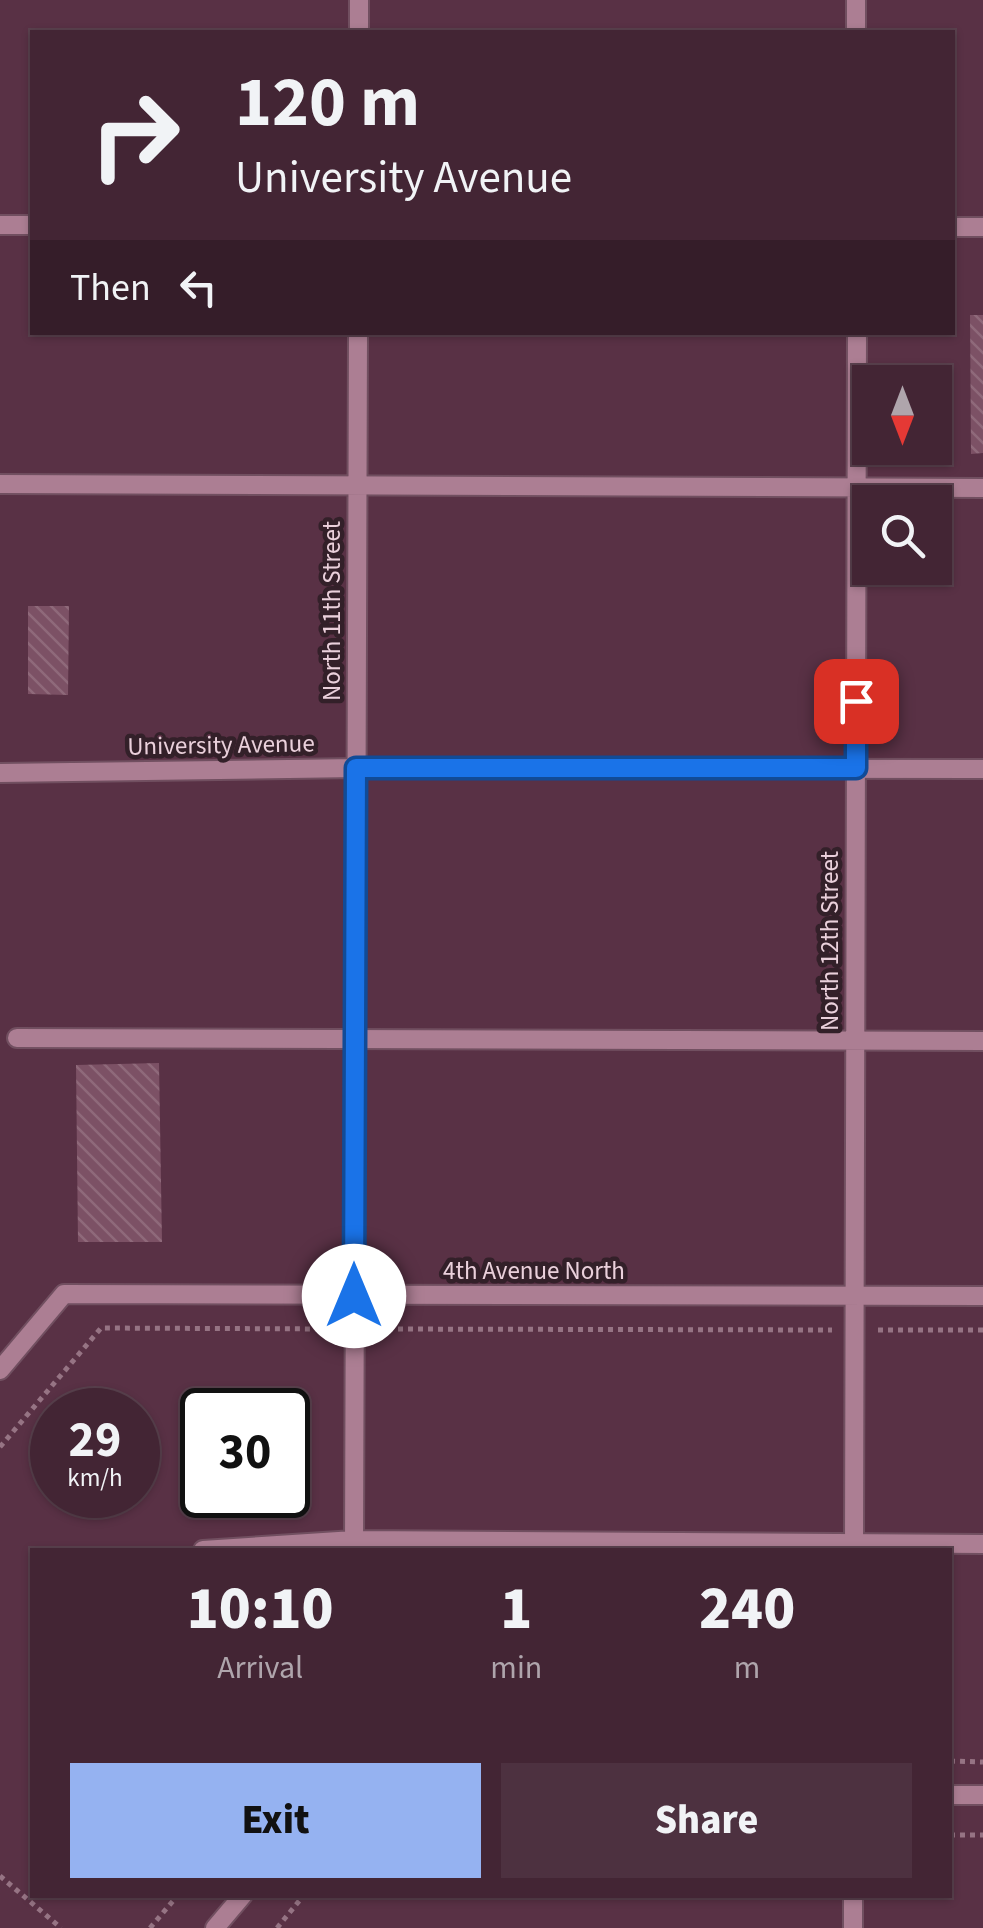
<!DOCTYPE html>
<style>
:root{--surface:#432534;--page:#4d3140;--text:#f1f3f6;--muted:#afa5ac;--line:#5b424f;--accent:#95b2f1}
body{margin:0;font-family:"Source Sans 3",sans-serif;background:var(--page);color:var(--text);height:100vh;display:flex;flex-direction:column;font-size:38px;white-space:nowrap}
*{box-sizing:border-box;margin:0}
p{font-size:32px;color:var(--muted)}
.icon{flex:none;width:55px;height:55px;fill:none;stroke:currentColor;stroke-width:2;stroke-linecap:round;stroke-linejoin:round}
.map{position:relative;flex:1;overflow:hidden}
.side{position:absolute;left:30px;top:1548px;width:922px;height:350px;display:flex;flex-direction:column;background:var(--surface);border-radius:0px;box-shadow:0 2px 8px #0004,0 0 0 2px var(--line)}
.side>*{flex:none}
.banner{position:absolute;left:30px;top:30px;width:925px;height:305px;border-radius:0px;box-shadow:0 2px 8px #0004,0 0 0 2px var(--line);background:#432534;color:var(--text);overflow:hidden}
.needle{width:65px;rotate:180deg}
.fabs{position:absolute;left:852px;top:365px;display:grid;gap:20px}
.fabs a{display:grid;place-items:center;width:100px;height:100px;border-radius:0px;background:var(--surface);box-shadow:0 2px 8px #0004,0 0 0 2px var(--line);font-size:50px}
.speed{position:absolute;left:30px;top:1388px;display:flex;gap:20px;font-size:50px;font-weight:700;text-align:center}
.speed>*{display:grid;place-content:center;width:130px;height:130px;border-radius:50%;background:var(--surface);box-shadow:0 2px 8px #0004,0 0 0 2px var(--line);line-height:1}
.speed small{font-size:25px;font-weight:400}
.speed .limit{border:5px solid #111;border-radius:15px;background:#fff;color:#111}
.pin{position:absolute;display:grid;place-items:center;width:85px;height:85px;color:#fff;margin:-42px;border-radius:20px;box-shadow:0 5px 15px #0006}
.me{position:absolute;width:110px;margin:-55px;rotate:0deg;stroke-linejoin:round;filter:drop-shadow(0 0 8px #0008)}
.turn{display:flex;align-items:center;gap:35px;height:210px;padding:0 40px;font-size:45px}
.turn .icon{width:130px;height:130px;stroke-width:2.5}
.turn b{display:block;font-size:70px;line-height:85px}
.then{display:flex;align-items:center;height:95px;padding:0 40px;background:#0003;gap:20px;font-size:38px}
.eta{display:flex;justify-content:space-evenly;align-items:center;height:170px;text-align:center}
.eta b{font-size:60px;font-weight:800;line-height:70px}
.action{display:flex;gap:20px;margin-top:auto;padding:20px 40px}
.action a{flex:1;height:115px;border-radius:0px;background:var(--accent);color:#111;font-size:40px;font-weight:800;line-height:115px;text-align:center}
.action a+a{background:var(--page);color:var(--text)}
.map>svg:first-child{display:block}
.building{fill:url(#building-back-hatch)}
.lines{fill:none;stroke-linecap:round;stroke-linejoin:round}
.minor-casing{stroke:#714f60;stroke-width:22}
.path{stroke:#967484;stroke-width:5;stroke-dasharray:5 5;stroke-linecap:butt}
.minor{stroke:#ac7e93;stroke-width:18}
.route-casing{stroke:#114b97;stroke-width:25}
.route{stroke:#1a73e8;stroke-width:18}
.labels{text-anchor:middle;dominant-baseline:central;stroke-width:9;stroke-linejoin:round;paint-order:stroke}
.street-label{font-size:25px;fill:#ead0db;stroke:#332029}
</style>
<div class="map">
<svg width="983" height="1928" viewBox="0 0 983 1928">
<defs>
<pattern id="building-back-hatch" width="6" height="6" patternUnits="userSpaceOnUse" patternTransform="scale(2.5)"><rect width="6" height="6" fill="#7c5165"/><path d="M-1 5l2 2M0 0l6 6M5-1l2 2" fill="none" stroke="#8f697a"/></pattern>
</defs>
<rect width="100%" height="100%" fill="#593145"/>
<path class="building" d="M970,315h13v138l-12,1z
M28,606h41l-1,89 -40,-1z
M159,1063l3,179h-84l-2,-177z"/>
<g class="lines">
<defs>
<path id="minor" d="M856,0v32
M359,32v-32
M0,225h32
M952,227h31
M0,484l983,4
M0,773l357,-5 626,1
M17,1038l966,3
M0,1370l64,-76 919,2
M203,1550l151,-10 629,4
M354,1550l4,-1218
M854,1550l3,-1218
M950,1795h33
M215,1928l28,-33
M853,1928v-33"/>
</defs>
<use href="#minor" class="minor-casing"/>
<path class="path" d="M378,1329l454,1
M878,1330h105
M0,1447l101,-119 231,1
M950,1761l33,1
M950,1835h33
M0,1876l61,52
M150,1928l28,-33
M277,1928l27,-33"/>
<use href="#minor" class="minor"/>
</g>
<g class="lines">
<defs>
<path id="route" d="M354,1296l2,-528h500v-67"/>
</defs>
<use href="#route" class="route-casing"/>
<use href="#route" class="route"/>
</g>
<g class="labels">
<g class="street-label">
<text transform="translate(332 611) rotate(-90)">North 11th Street</text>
<text transform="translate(221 745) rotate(-1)">University Avenue</text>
<text transform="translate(830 941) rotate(-90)">North 12th Street</text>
<text x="534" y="1271">4th Avenue North</text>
</g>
</g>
</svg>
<div class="fabs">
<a><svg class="needle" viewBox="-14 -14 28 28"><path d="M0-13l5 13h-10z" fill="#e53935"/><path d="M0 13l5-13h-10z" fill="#afa5ac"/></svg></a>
<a><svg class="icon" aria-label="search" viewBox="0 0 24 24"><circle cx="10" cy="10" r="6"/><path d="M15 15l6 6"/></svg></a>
</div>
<div class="speed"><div>29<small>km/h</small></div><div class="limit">30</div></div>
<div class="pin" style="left:856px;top:701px;background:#d93025"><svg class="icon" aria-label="arrive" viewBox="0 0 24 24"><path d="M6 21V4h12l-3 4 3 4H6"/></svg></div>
<svg class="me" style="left:354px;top:1296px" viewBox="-20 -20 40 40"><circle r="19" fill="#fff"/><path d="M0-13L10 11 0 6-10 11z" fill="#1a73e8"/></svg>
<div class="banner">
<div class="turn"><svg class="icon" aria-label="right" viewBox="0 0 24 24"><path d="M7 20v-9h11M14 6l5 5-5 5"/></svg><div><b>120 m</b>University Avenue</div></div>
<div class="then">Then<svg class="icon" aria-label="left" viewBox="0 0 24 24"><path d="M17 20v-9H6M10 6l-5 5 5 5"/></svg></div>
</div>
<section class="side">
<div class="eta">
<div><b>10:10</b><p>Arrival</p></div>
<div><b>1</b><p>min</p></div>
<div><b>240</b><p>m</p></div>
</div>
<div class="action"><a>Exit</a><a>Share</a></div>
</section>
</div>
